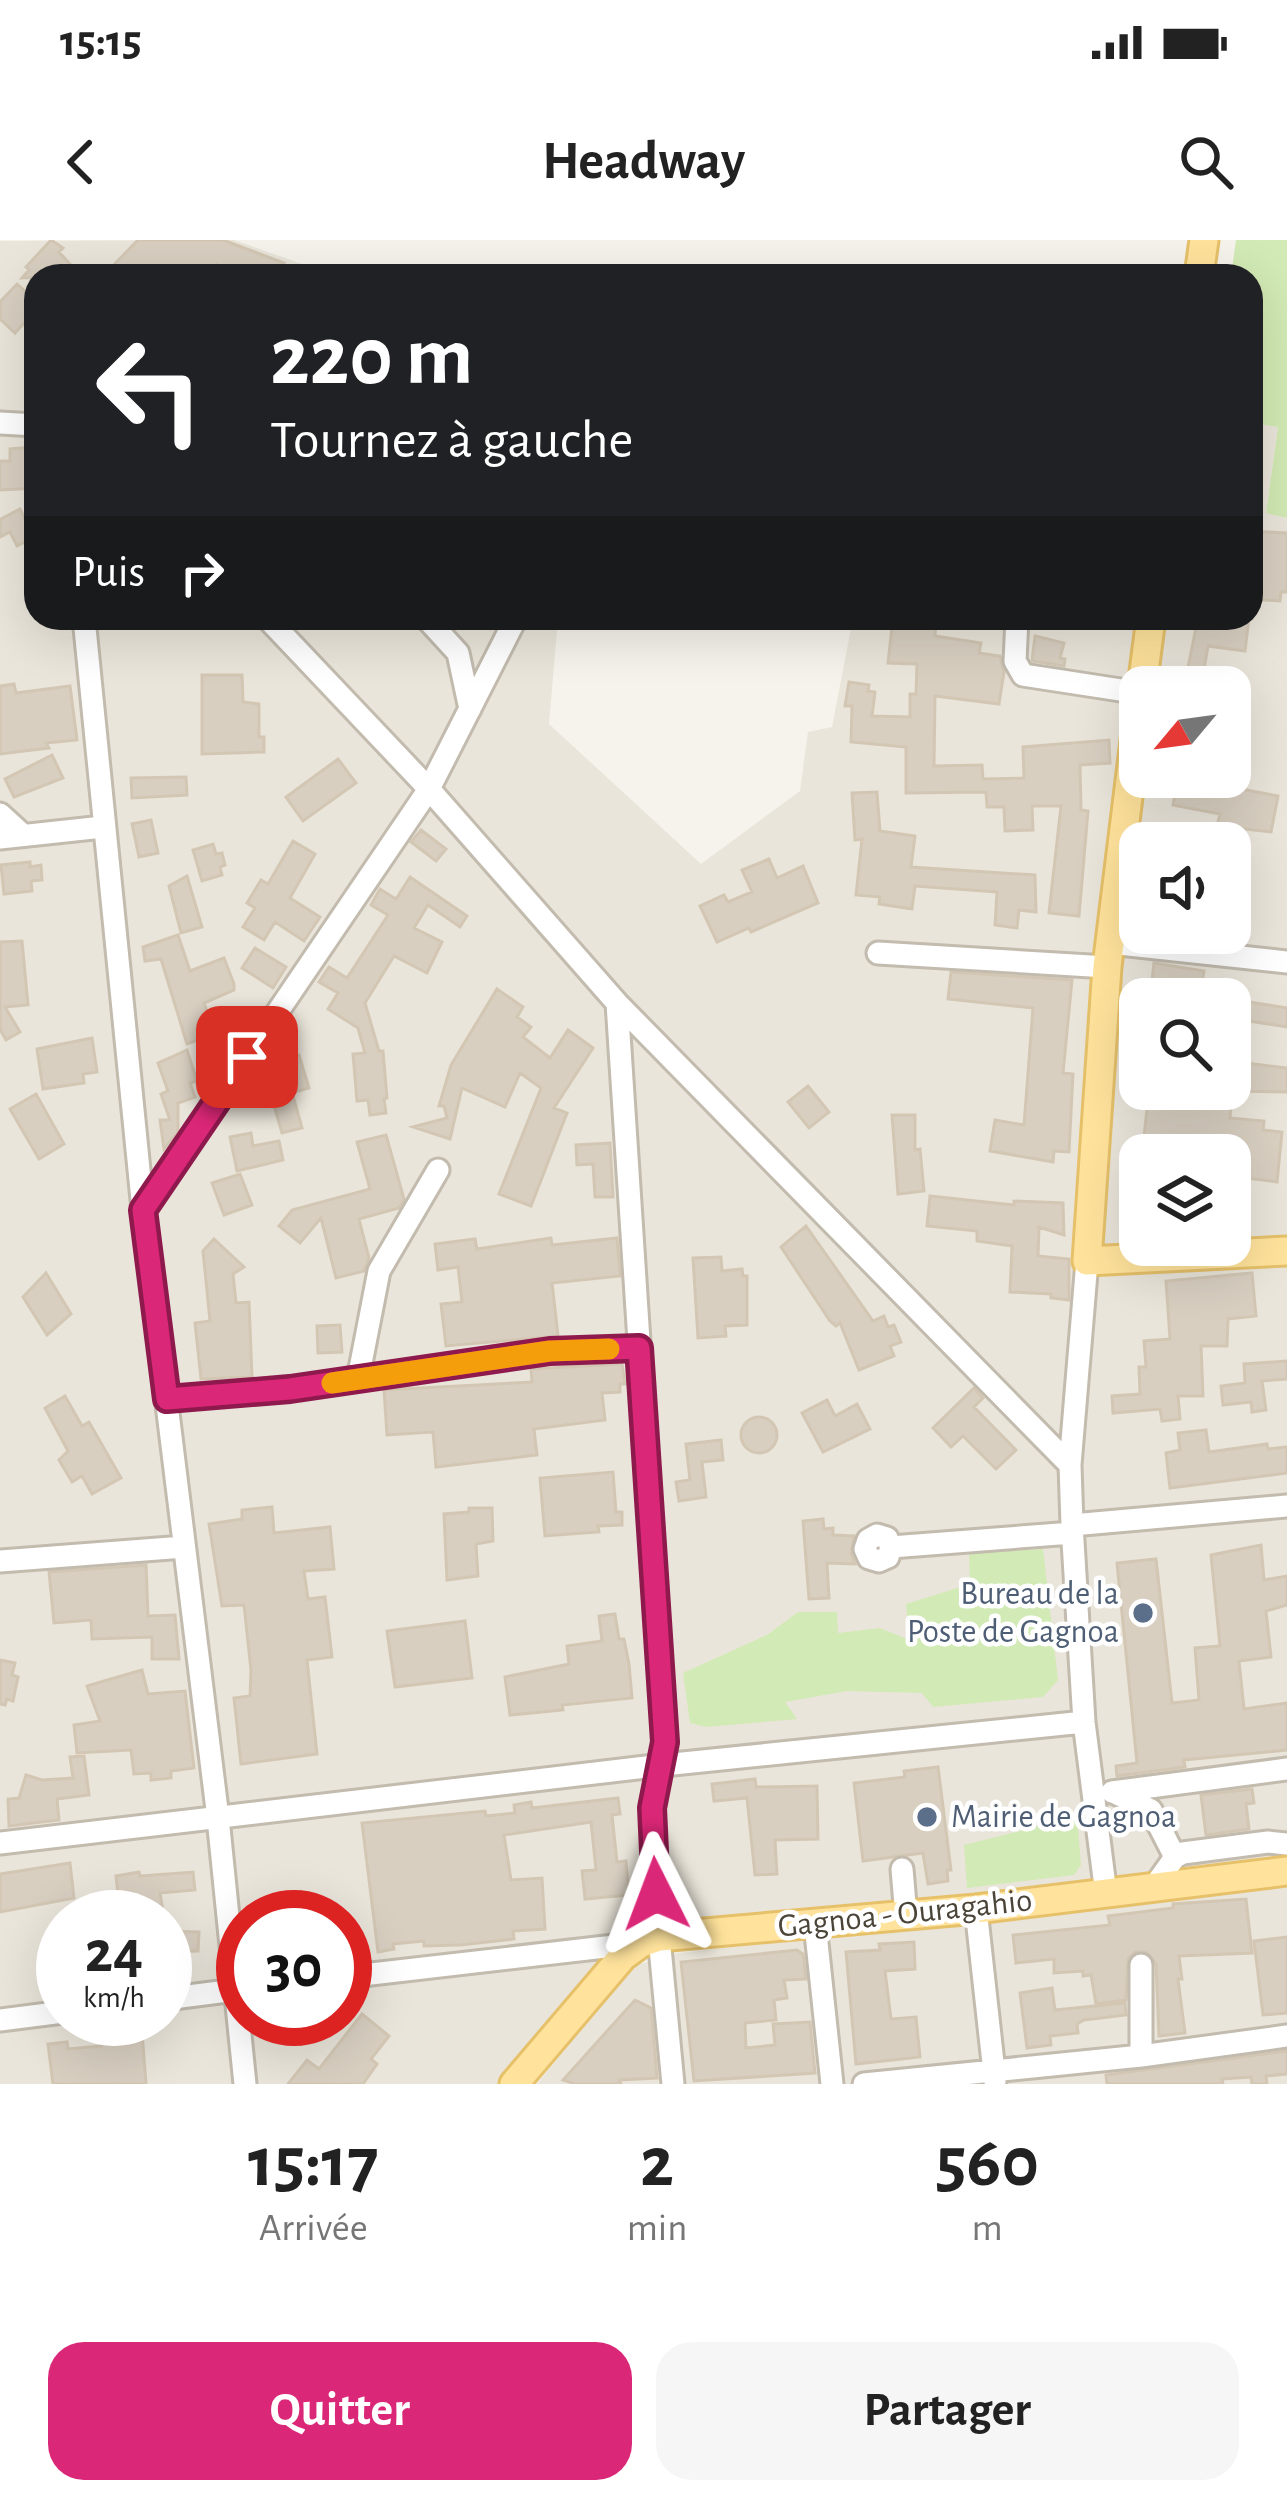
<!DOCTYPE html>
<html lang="fr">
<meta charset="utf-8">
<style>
:root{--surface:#fff;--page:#f6f6f6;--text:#222;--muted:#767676;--accent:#db2777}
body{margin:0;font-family:"Alegreya Sans",sans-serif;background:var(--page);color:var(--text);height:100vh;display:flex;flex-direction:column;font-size:45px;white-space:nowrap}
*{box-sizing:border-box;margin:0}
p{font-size:39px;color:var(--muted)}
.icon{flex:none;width:66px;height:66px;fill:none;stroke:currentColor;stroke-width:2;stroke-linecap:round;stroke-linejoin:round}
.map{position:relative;height:1844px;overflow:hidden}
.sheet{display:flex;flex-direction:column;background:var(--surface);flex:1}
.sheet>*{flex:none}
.banner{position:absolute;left:24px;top:24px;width:1239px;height:366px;border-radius:36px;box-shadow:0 12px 48px #0002;background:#202124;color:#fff;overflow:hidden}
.needle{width:78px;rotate:241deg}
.tools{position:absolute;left:1119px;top:426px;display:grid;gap:24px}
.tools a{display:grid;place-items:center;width:132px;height:132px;border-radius:24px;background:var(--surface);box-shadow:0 12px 48px #0002;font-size:60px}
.speed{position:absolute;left:36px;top:1650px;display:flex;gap:24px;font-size:60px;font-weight:700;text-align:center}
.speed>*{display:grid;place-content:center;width:156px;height:156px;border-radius:50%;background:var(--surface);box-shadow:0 12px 48px #0002;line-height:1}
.speed small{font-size:30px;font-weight:400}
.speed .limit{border:18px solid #d22;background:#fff;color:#111}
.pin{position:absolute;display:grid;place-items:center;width:102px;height:102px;color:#fff;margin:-51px;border-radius:24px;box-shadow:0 6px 18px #0006}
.me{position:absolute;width:132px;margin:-66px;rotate:357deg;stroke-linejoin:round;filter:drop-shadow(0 0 9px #0008)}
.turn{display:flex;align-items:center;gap:42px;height:252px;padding:0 48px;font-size:54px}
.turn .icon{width:156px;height:156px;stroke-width:2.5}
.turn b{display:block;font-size:84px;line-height:102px}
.then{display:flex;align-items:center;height:114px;padding:0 48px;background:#0003;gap:24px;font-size:45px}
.eta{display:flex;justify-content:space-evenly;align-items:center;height:204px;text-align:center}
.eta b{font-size:72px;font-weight:700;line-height:84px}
.button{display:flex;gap:24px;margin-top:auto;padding:24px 48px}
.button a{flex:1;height:138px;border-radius:36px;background:var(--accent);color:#fff;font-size:48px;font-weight:700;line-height:138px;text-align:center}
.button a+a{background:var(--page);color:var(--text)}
.status{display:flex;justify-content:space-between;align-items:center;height:84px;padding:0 60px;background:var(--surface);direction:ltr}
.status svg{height:33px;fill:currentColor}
header{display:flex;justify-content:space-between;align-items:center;height:156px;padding:0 48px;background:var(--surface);font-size:54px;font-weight:700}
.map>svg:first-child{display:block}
.residential{fill:#eae5da;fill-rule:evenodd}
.green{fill:#d2eab5}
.building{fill:#d8cfc1;stroke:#d3c7b4;stroke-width:3}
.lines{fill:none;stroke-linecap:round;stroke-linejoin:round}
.minor-casing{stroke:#c2bbae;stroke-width:27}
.major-casing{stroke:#e6c16a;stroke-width:33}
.minor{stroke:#fff;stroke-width:21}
.major{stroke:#ffe39c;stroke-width:27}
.route-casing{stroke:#8e194d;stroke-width:30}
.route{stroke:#db2777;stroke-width:21}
.slow{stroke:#f59e0b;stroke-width:21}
.service-dot{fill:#5c6f8a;stroke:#fff;stroke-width:4.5}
.labels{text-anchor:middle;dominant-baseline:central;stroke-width:9;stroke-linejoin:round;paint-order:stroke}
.service-label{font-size:33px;fill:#4e5e75;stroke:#fff;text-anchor:end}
.street-label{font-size:33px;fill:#4b4439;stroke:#fff}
</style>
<div class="status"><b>15:15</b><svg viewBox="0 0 49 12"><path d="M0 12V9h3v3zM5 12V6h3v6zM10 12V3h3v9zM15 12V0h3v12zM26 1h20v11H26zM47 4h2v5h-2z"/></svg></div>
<header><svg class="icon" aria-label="back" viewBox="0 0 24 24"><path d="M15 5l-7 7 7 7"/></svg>Headway<svg class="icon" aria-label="search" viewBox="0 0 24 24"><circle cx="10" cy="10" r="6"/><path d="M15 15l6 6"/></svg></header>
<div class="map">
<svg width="1287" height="1844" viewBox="0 0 1287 1844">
<rect width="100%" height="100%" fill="#f6f3ec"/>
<path class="residential" d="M234,0l102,36h-300v342h522l-9,106 152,140 99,-73 8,-59 24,-5 21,-109h398v-195l27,4 -12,85 21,6v1345l-653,73 -100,100 -37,48h-497v-1843zM1140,447h90v90h-90zM1140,603h90v90h-90zM1140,759h90v90h-90zM1140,915h90v90h-90zM63,1677h102v102h-102zM243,1677h102v102h-102z
M1287,1644v200h-750l92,-117 50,-14z"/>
<path class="green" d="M1236,0h51v278l-21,-5 12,-86 -27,-4v-147h-20z
M1043,1309l15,131 -15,17 -110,10 -11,-14 -75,-2 -62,11 12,17 -91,8 -16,-4 -7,-50 84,-38 31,-23h39l1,21 42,-5 29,12 -3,-36 64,-20 -1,-31z
M1077,1577l4,48 -7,10 -107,13 -3,-43z"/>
<path class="building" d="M51,0l12,8 -4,4 22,24 -59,2 7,-8 -3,-3z
M138,0h85l61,23 -8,13h-46l-13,-12 -11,12h-103z
M17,44l19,17v9l-21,23 -15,-14v-17z
M34,207l2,41 -36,2v-29h10v-12z
M20,269l14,28 -17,9 -7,-14 -10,5v-13l1,-5z
M1251,291l36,2v59h-6l-1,9 -27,-2z
M893,378h43l-1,18 46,7 -2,10 21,3 4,16 -5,32 -64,-8 -1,70 48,-1 1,14 41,-1 -1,-31 86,-7 1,23 -30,2 1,45 7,1 -9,105 -30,-3 12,-107h-29l1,24 -28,1 -1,-24h-17l-1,-15 -80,1v-46l-55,-5 1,-36h-7l4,-24 20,3 -1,6 7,1 -3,24 38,1v-23h6l1,-30 -29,-1z
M1198,378h51l-4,33 -37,-5 -7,41h-17z
M1035,396l29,7 -4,15 5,1 -1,7 -32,-5z
M202,435h40l1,27 16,2v33h5v15l-62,2z
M14,444l2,9 54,-7 7,54 -31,3 3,5 -49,6v-68z
M52,515l11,23 -49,19 -9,-18z
M338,519l18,24 -53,38 -17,-24z
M186,537l1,18 -55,3 -1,-20z
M1178,537l100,19 -7,36 -54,-6 3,-12 -47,-9z
M877,552l3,39 35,5 -4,31 124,8 1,37 -17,-2 -2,18 -22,-3 2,-33 -82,-6 -3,23 -33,-5 1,-7 -24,-2 6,-56 -7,1 -3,-47z
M151,580l7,33 -19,4 -7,-33z
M421,590l25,19 -10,12 -25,-19z
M293,601l22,13 -25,44 30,19 -16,24 -29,-19 -11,18 -21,-13 12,-19 -8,-5 14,-23 7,4z
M213,604l3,10 6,-1 3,12 -5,2 2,8 -20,6 -9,-31z
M769,619l8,19 26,-12 15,37 -67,29 -2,-4 -32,14 -17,-36 24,-11 4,7 24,-10 -10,-22z
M30,622v5l11,-2 1,15 -11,1 1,10 -28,3 -3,-29z
M187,636l15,51 -21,6 -12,-47z
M410,637l57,39 -7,11 -32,-22 -14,23 28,14 -15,31 -33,-17 -29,47 14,48h4l4,47 -3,1 2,14 -16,2 -2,-15 -11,1 -4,-47 12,-1 -7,-25 -30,-19 10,-16 -19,-11 10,-15 18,11 41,-63 -17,-10 9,-16 16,10z
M178,695l12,36 34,-13 10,26v6l-30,13 11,30 -28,11 -26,-85 -16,2 -2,-14z
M22,701l6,64 -23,2 15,25 -14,8 -6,-11v-87z
M255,708l31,19 -13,21 -31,-20z
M1154,723l50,8 -5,28h-49z
M951,732l121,8 -9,93 10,1 -4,78 -15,-1 -1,11 -63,-11 5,-31 29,5 9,-117 -85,-9z
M497,749l26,18 -6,10 14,10 -8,10 27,21 18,-28 25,18 -39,60 13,5 -36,93 -32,-12 42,-106 -21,-15 -15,34 -43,-19 -12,51 -37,-12 34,-9 -3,-12h-5l12,-41z
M1230,759l57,9v19l-57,-9z
M92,798l5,34 -14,2 1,9 -41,6 -6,-40z
M187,810l10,31 -7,2 5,14 -17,6v29l-14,17 -4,-29h10l-9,-26 7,-3 -10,-28z
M299,815l10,33 -21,6 -10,-33z
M1230,821l57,7v24l-55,-1 -2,27 34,3 -1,9 19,2 -5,50 -47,-6v-21h-88l7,-64 81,-2z
M808,846l21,26 -20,16 -21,-26z
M36,854l28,50 -25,15 -29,-50z
M293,856l9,32 -20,5 -9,-31z
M892,875h23v35l5,-1 4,42 -26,3z
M251,893l2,13 26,-5 4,19 -46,11 -7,-34z
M386,895l18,64 -5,9 -40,11 10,39 -5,13 -28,7 -15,-60 -21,25 -21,-17 13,-16 78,-21 -13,-47z
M610,903l3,54h-18l-2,-33 -16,1 -1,-20z
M240,934l12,31 -28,10 -12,-32z
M930,956l84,9v-4l49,2 1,32 -25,-8 -1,29 31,3v41l-18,-2v-4l-41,-2 2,-46 -35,-5v-10l-50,-5z
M806,986l67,95 11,-5 4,11 6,-2 7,17 -11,4 4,10 -35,14 -19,-47 -4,3 -6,-5 -49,-74z
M551,998l1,7 65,-7 3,38 -68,7 6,53 -112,10 -5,-42 21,-2 -4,-35 -20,3 -3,-26 40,-5 2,10z
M214,999l30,28 -11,7 3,29 13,-1 3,75 -51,2 -6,-56 15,-2 -7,-70z
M721,1017l1,14 20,-2 1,7h4v49l-22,1 1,10 -28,2 -5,-80z
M46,1033l25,41 -24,21 -24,-38z
M1252,1033l4,43 -28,3 -1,27h-26l2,50h-25l2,23 -18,2 -2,-12 -47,4 -1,-17 28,-2 -1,-27h7l-2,-26 26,-2 -4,-58z
M340,1085l2,27 -24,1 -1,-27z
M1287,1121v18l-25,2 4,29 -14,2 -1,-10 -28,3 -2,-19 24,-3 -1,-19z
M622,1124l3,20h-5v8l-18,1 3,27 -71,9 3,26 -101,12 -3,-35 -46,3 -3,-45 148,-8 -1,-13z
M974,1148l9,10 -9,9 42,43 -20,19 -33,-33 -12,11 -18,-19z
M65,1156l17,30 7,-4 32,56 -29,16 -10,-18 -10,6 -13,-22 9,-9 -23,-43z
M827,1160l8,16 22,-12 13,25 -47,23 -21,-39z
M741 1195a18 18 0 1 1 36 0a18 18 0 1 1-36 0Z
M1206,1190l3,22 58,-8 1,5 19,-2v26l-117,15 -4,-35 14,-3 -2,-17z
M721,1200l2,20 -21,2 4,35 -27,4 -3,-19 14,-2 -4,-36z
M613,1232l3,40h6v13l-24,1 1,6 -54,4 -5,-58z
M272,1267l2,26 56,-6 4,42 -30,2 4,28 17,-2 7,60 -25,3 10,94 -76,10 -7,-66 16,-2 1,-26 -7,-65 -22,1 -13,-82 33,-5v-9z
M469,1268h23l1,33 -17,3 2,32 -31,4 -3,-66 25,-2z
M823,1279l1,10 9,-1v7l21,1 -3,17 4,11 -28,-1 2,35 -20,1 -6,-78z
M1261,1305l3,35 23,-4v29l-21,6 5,46 -32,4 5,48 43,-6v47l-103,10 1,7 -68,9 -1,-10 21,-3 -20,-200 39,-4 16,144 27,-3 -4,-52 25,-2 -9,-91z
M146,1325l2,51 27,-1 4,44h-27v-22l-60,2 -1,-19 -37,3 -5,-51z
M615,1374l4,25h5l5,25 3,34 -70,7 1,5 -53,5 -5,-38 64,-13 -2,-18 35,-5 -3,-25z
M465,1381l7,57 -77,9 -8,-56z
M0,1420l15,3 -3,12 6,2 -5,24 -6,-2 -2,6 -5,-1z
M142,1430l6,24 37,-3 9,77 -23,3v7l-20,2v-7l-17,1 -3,-24 -54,3 -3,-28 26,-4 -13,-35z
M84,1516l5,39 -32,4 2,21 -50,6 -1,-27 11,-1 7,-23 16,5 31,-2 -3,-21z
M938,1527l13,103h-4l1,11 -20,3 -5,-31 -60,8 -9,-78 51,-6 -1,-6z
M755,1539l1,8 61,-1 1,53 -43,1 2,34 -22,1 -8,-77 -33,3 -2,-17z
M1252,1549l2,14 -8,1 3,25 -43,6 -5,-40z
M618,1558l2,16 -8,1 5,47 9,-1 3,34 -44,4 -3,-28 14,-1 -5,-48 -87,13 7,45 31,-2 3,51 -32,2 1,8 -54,6 -36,1v-5l-31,3 1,5 -16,3 -16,-129 123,-12 1,5 29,-3 -1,-8 17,-3 1,6z
M70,1623l4,35 -74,14v-38z
M139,1632l1,4 53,-4 2,18 -35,3 4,24h-46l-5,-22 5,-1 -2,-18z
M1246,1659l6,54 -73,3 3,23h-4l7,54 -26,3 -3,-72 -9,-12h-12l-7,7 -2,41 -30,4 -5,-29 -8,1v-5l-29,2v-14l-38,4 -3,-28 97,-10 -2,-9 65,-8v-4z
M165,1691l34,1 -1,19 -33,1z
M1287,1697v76l-24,2 -9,-74z
M914,1702l1,27 -30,2 6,48 25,-2 4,40 -64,7 -10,-112 34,-2 -1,-6z
M797,1710l6,4 3,25 -22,1 3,18 -13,2 2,20 -31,3 1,25 29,-3 -2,-21 37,-2 5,51 -121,8 -13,-119z
M1052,1748l3,22 70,-7 1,12 -42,5 -7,4 1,9 -28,3 1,9 -24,3 -7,-55z
M635,1760l16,8 6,70 -38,2 2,4h-46l-12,-4z
M362,1774l27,22 -18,23 6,5 -14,20h-75l19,-24 12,9z
M128,1790v4l14,-2 4,52h-93l-5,-40 19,-2 1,7 33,-3 -2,-13z
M1287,1811v23l-21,2 1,8h-15l-1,-7 -29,2 1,5h-116l-1,-9z"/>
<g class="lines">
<defs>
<path id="minor" d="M0,183l36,2
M84,378l59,592 75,608 27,266
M267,378l162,171 188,214 453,462
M426,378l32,35 12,56
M1017,378l-2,43 8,14 117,18
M0,574l23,21
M0,598l103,-11
M1110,703l177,19
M878,713l229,14
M617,763l48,738 -13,67 7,129 14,147
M143,970l286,-421 87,-171
M1087,1021l-17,204 2,60 12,197 22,172
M358,1139l21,-108 59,-101
M168,1159l121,-10 261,-38 89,-3
M1072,1285l215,-19
M891,1307l-4,-9 -10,-3 -9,5 -3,9 4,9 10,3 9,-4 3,-10 181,-14
M0,1321l184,-14
M1112,1552l175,-23
M1113,1552l38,18 24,47
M0,1603l663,-78 421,-43
M902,1629l4,47
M1153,1648l22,-31 8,-4 85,-11 19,2
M976,1669l19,172
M815,1684l17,160
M1141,1725v91
M345,1737l295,-34
M165,1759l78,-10
M0,1780l63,-8
M864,1844l277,-28 146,-20"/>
<path id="major" d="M1199,36l5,-36
M1142,447l9,-69
M1140,460l-33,267 -20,294 200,-10
M514,1844l109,-128 18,-13 18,-6 317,-28 311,-38"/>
</defs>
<use href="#minor" class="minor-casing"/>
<use href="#major" class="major-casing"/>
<use href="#minor" class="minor"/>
<use href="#major" class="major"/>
</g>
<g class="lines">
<defs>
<path id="route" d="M247,817l-104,153 24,189 123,-10 260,-38 89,-3 26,394 -13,66 4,86"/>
</defs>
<use href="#route" class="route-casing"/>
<use href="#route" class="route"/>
<path class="slow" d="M332,1143l218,-32 59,-2"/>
</g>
<g class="service-dot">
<circle cx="1143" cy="1373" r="12"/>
<circle cx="927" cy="1577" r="12"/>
</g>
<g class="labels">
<g class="service-label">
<text x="1119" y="1354">Bureau de la<tspan x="1119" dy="38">Poste de Gagnoa</tspan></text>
<text x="951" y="1577" text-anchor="start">Mairie de Gagnoa</text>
</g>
<g class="street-label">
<text transform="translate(905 1674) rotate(-6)">Gagnoa - Ouragahio</text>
</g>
</g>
</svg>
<div class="tools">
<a><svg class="needle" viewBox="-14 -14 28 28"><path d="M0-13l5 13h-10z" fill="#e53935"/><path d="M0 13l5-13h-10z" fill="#767676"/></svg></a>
<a><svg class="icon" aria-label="sound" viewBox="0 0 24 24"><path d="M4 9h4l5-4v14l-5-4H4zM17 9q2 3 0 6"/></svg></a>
<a><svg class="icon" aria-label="search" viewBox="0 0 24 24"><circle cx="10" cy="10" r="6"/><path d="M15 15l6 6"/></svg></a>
<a><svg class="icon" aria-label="layers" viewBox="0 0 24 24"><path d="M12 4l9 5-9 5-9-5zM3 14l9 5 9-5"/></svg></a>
</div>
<div class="speed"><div>24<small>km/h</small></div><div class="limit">30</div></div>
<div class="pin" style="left:247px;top:817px;background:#d93025"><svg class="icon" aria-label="arrive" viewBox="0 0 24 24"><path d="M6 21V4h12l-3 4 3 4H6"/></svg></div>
<svg class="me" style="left:656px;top:1654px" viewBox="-20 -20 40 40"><path d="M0-17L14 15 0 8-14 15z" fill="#db2777" stroke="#fff" stroke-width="4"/></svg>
<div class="banner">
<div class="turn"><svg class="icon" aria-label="left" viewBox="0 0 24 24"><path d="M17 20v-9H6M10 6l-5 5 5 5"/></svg><div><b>220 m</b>Tournez à gauche</div></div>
<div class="then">Puis<svg class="icon" aria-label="right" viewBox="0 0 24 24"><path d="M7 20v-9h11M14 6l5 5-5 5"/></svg></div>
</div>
</div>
<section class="sheet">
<div class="eta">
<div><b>15:17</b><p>Arrivée</p></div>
<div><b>2</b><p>min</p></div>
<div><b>560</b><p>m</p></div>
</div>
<div class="button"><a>Quitter</a><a>Partager</a></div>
</section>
